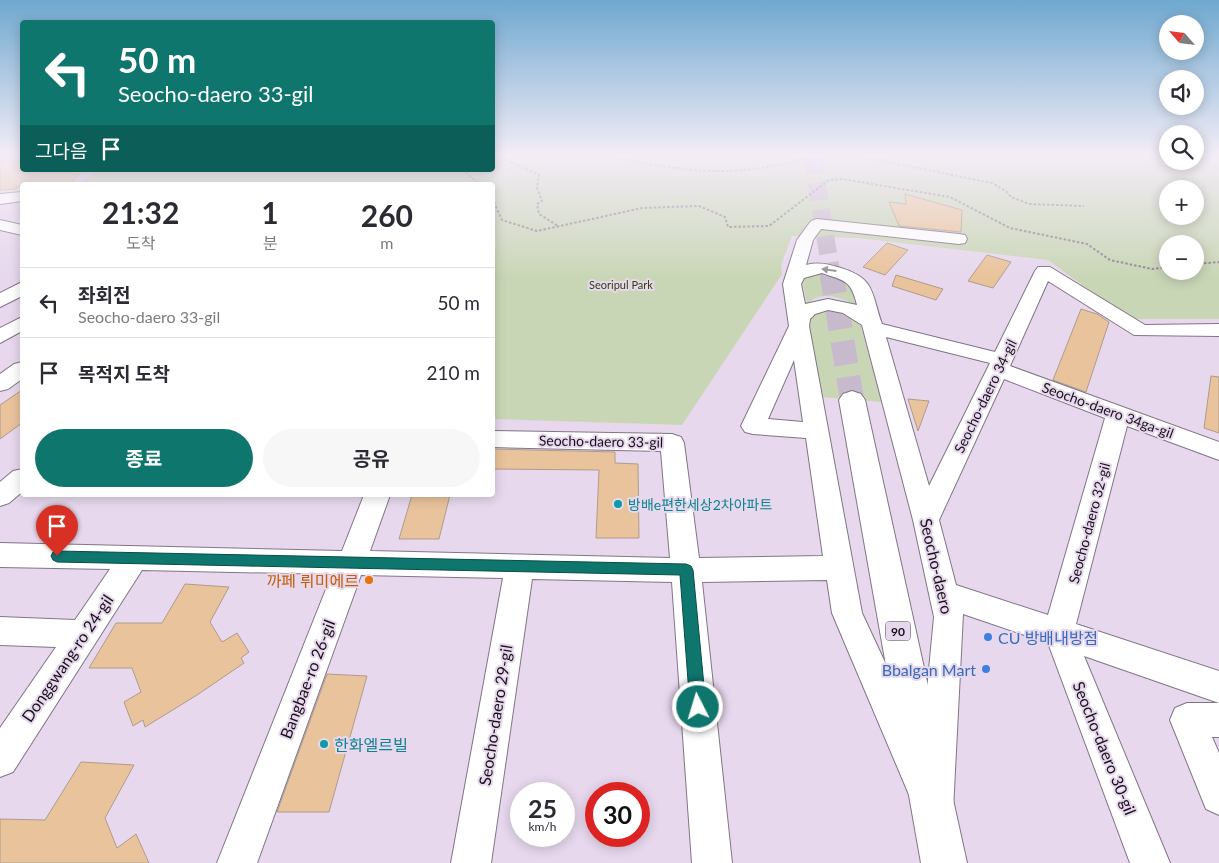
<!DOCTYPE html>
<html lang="ko">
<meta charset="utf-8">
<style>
:root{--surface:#fff;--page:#f7f7f7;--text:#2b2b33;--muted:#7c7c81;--line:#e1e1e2;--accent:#0f766e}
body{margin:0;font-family:Lato,"Noto Sans KR",sans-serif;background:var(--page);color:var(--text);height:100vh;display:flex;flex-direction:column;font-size:19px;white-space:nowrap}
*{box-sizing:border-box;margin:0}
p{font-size:16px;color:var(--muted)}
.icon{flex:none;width:28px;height:28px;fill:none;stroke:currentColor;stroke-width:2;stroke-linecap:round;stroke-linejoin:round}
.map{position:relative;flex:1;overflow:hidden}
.side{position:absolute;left:20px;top:182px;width:475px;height:315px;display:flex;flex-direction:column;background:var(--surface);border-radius:5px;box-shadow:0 2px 12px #0003}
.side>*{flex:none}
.banner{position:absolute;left:20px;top:20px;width:475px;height:152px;border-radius:5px;box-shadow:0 2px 12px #0003;background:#0f766e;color:#fff;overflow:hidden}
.needle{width:32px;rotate:298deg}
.controls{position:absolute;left:1159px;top:15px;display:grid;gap:10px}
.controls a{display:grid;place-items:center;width:45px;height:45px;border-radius:50%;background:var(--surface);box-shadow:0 2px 12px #0003;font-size:25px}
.speed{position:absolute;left:510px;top:782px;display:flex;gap:10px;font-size:25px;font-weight:700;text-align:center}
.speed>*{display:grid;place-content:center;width:65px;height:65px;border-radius:50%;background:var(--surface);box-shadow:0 2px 12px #0003;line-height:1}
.speed small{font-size:12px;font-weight:400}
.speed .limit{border:8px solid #d22;background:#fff;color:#111}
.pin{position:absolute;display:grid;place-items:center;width:42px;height:42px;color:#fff;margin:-51px -21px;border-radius:50% 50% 50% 0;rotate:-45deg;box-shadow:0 0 5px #0007}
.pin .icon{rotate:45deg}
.me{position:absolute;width:55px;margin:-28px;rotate:355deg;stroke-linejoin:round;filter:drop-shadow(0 0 4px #0008)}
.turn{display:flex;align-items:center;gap:18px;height:105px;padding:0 15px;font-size:22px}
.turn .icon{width:65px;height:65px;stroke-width:2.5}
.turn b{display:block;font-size:35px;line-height:42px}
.then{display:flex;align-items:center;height:48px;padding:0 15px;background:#0003;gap:10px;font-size:19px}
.eta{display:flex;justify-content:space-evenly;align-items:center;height:85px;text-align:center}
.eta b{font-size:30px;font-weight:700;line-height:35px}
.button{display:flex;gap:10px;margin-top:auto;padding:10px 15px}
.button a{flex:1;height:58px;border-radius:30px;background:var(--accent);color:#fff;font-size:20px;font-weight:700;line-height:58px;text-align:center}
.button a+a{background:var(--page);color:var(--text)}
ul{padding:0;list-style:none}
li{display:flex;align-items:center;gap:15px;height:70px;padding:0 15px;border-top:1px solid var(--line)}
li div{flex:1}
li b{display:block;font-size:19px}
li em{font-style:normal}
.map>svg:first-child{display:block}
.green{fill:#c9d6b6;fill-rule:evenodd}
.building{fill:#e9c39c;stroke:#ad9c8b}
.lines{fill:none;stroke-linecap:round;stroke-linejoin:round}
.major-tunnel-far1{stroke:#c8bacd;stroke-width:18;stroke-dasharray:18 9;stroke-linecap:butt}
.major-tunnel{stroke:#c8bacd;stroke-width:24;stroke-dasharray:24 12;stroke-linecap:butt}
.minor-casing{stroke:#827587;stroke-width:2}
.major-casing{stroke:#827587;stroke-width:2}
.path{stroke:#8f8594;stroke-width:2;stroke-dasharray:2.5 2;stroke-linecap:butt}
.minor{fill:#fff;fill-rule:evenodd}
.major{fill:#fff;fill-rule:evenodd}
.oneway{fill:#979498}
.route{fill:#0f766e;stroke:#0a4d48}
.culture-dot{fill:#0f9aa8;stroke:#e7d8ed;stroke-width:2}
.food-dot{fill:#e8710a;stroke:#e7d8ed;stroke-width:2}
.shop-dot{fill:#3f7fe0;stroke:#e7d8ed;stroke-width:2}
.labels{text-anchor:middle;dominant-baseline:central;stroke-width:4;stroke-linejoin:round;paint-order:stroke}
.far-park-label{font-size:11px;fill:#2e3f0a;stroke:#e7d8ed}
.shield{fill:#e7d8ed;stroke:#554d59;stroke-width:1}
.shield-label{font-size:12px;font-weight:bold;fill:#171219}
.street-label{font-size:14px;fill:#171219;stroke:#e7d8ed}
.culture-label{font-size:14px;fill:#0d838f;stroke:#e7d8ed;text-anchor:start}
.near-street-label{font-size:16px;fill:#171219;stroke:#e7d8ed}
.near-food-label{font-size:16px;fill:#c56008;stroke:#e7d8ed;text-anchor:end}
.near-shop-label{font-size:16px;fill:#366cbe;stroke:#e7d8ed;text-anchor:start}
.near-culture-label{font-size:16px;fill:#0d838f;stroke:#e7d8ed;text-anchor:start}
</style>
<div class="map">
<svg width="1219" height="863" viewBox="0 0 1219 863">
<rect width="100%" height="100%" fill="#e7d8ed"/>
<path class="green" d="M493,156h674l1,5h27v-5h24v163h-90l-81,-59 -190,-22 -66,-2 -11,29 1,9 -100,151 -189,-6 -1,-234h-314l-16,-3 -28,3h-55l17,-15h396zM1168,189h27v27h-27zM1168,244h27v27h-27z
M816,273l16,1 18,10 7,24c-12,-11 -38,-19 -50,-3l-5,-24 3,-4z
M832,311l16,4 12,8 22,79 -62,-5 -12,-77 9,-7z"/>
<path class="building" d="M22,160v10h61l-13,15h-50l-4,4 -16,1v-29z
M905,194l57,16 -1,22 -62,-6 -10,-24 17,2z
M887,243l21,7 -23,25 -22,-8z
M987,255l24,7 -18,26 -25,-7z
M896,275l47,14 -7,11 -44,-14z
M1081,309l16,5 12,8 -23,70 -33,-12z
M1211,376l8,1v56l-15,-5z
M22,390v33l-22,16v-34z
M908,399l21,2 -11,30z
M492,449l123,3v11l23,1 1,74h-43l3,-68 -107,-1z
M412,495h38l-11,44h-40z
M185,584l44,3 -19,35 12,20 15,-9 12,19 -8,6 3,5 -47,32 -52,32 -2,-7 -10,6 -9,-24 17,-10 -9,-24h-43l27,-45h46z
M327,674l40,2 -38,136h-52z
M81,762l53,3 -29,53 12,30 19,-14 13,29h-149v-44l45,1z"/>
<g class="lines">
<path class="major-tunnel-far1" d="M812,156l19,115"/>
<path class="major-tunnel" d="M831,270l21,130"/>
<defs>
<path id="minor" d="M22,192v9l-22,3v-10z
M817,219l142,15 6,1 2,4 -2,4 -6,1 -138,-15 -8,11 -7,25c13,-3 22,-1 35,3 35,11 30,25 41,56l113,28 40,-81 3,-4h12l95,58 74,-1v12l-85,-1 -86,-54 -38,85 209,76v18l-92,-34 -51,198 143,47v66h-7l7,16v62l-13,-6 -36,-89 5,-12 12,-5h32l-135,-47 86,207h-40l-82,-220 -85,-29 -10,196 -6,13 -13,6 -13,-6 -89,-210 -5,-33 -125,2 30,281h-40l-20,-281 -140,-3 -41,284h-40l52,-285 -142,-3 -104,288h-40l115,-289 -190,-4 -129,202 -13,5v-49l56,-81 -56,-2v-28l75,3 35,-51 -110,-2v-24l342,8 22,-56h26l-20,56 300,7 -9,-107 -169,-4v-16l180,3 9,3 3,6 15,115 124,-2 -17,-118 -53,-4 -8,-2 -4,-6 48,-100 -6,-42 14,-44 14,-19zM822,273c23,8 29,7 35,32l-29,-6 -23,5 -4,-20 3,-6zM828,310l15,3 19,12 51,195 21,97 -12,125 -60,-129 -53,-287 1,-7 5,-5zM886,337l104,26 -61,123zM794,360l9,62 -35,-3zM1004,379l101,39 -57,197 -92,-30 -17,-65z
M0,220l22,5v10l-22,-5z
M22,282v14l-22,11v-14z
M22,317v14l-22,12v-15z
M22,362v17l-14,10 -8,2v-17l14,-10z
M22,469v23l-13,11 -9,3v-24l13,-11z"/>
<path id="major" d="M852,391l9,3 4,6 102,463h-46l-82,-463 4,-6z"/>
</defs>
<use href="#minor" class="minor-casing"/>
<use href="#major" class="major-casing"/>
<path class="path" d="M497,156l42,19 -2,13 5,13 -5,3 2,10 19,12
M610,156c77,17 127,23 204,0
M858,156l134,27 14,8 5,6 18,7 55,2
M462,170l19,15
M492,198l10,22 35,11 105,-23 57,-2 26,11 3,10 41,-1 60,-46 13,-1 108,18 60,31 77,16 23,16 42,9 16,-2
M1195,264l24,-2"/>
<use href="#minor" class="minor"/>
<use href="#major" class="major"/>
</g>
<defs><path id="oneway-solid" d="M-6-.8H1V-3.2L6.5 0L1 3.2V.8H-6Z" transform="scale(1.25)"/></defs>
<use class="oneway" href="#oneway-solid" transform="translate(829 270) rotate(-172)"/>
<linearGradient id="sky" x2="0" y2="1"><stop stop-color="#6fa8cf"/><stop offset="0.56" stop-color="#f4edf7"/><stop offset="1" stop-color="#f4edf7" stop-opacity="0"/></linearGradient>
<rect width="1219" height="277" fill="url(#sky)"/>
<path class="route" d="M57,551l629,13 5,2 2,4 13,137 -2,5 -6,3 -6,-3 -2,-5 -10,-132 -623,-13 -4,-2 -2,-4 2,-4z"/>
<g class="culture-dot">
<circle cx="618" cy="504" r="5"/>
<circle cx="324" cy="744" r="5"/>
</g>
<circle class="food-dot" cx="369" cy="580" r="5"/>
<g class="shop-dot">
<circle cx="988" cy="637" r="5"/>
<circle cx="986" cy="669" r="5"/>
</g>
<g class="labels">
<g class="far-park-label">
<text x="621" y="284">Seoripul Park</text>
</g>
<rect class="shield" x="885.5" y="621.5" width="25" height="19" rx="4"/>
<g class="shield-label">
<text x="898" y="631">90</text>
</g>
<g class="street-label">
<text transform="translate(985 396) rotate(-64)">Seocho-daero 34-gil</text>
<text transform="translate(1108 410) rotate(20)">Seocho-daero 34ga-gil</text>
<text transform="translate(601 441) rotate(1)">Seocho-daero 33-gil</text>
<text transform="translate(1089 523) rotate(-75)">Seocho-daero 32-gil</text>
</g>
<g class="culture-label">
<text x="628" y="504">방배e편한세상2차아파트</text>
</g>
<g class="near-street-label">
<text transform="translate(937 566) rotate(77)">Seocho-daero</text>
<text transform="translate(67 658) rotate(-56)">Donggwang-ro 24-gil</text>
<text transform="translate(307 679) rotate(-69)">Bangbae-ro 26-gil</text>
<text transform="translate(495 715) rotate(-81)">Seocho-daero 29-gil</text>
<text transform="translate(1105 748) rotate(68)">Seocho-daero 30-gil</text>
</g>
<g class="near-food-label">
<text x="359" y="580">까페 뤼미에르</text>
</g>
<g class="near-shop-label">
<text x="998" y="637">CU 방배내방점</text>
<text x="976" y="669" text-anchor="end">Bbalgan Mart</text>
</g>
<g class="near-culture-label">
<text x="334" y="744">한화엘르빌</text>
</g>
</g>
</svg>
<div class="controls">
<a><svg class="needle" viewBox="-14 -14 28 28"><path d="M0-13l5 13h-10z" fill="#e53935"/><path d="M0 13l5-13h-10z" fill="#7c7c81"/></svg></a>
<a><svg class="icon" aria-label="sound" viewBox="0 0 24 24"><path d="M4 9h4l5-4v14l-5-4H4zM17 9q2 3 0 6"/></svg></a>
<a><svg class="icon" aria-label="search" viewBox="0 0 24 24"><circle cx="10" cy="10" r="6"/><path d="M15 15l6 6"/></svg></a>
<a>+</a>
<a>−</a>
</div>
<div class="speed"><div>25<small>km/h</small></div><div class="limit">30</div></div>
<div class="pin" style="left:57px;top:556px;background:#d93025"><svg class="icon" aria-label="arrive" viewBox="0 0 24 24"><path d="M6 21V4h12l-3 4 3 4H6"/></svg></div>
<svg class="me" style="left:698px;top:707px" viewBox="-20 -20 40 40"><circle r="17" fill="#0f766e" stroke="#fff" stroke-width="3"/><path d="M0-11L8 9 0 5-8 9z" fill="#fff"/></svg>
<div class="banner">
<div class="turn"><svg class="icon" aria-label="left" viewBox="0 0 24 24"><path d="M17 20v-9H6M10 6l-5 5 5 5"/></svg><div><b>50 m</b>Seocho-daero 33-gil</div></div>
<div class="then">그다음<svg class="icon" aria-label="arrive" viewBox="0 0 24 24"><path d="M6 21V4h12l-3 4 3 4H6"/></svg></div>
</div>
<section class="side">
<div class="eta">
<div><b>21:32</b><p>도착</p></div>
<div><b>1</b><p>분</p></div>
<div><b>260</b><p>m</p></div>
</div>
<ul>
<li><svg class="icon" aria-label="left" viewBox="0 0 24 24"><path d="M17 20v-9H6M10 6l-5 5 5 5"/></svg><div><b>좌회전</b><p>Seocho-daero 33-gil</p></div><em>50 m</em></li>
<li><svg class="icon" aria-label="arrive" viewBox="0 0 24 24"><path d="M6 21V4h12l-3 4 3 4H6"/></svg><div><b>목적지 도착</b></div><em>210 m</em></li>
</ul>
<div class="button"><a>종료</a><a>공유</a></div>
</section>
</div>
